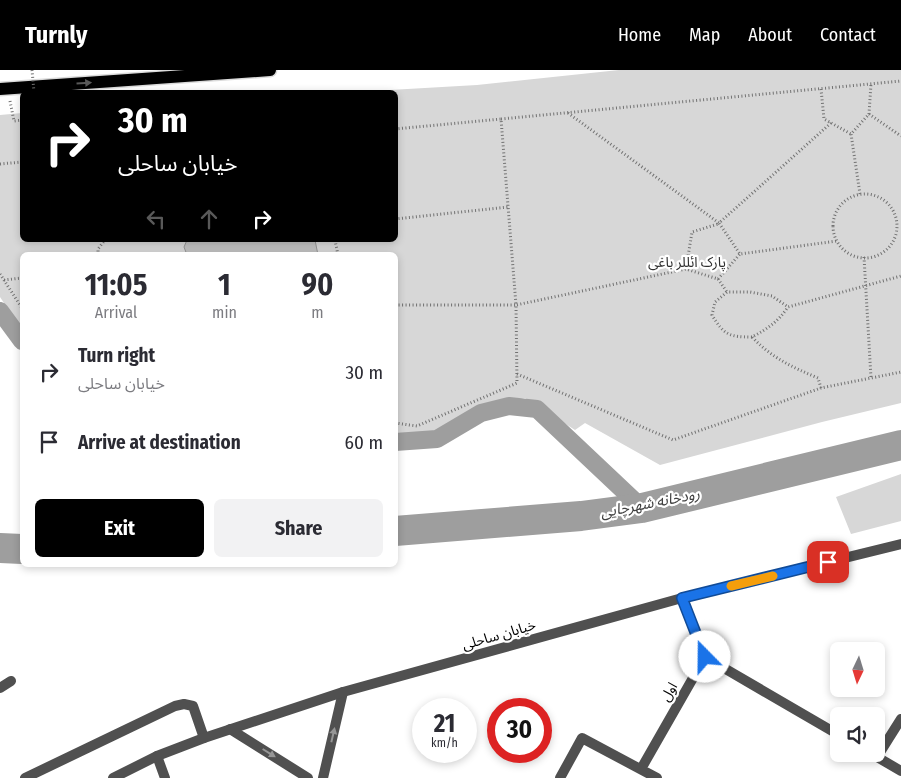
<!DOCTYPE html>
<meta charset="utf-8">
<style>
:root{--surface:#fff;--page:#f2f2f3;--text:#2b2b33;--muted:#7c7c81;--accent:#000}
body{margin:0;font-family:"Fira Sans Condensed","Noto Sans Arabic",sans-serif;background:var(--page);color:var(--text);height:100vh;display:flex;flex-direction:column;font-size:19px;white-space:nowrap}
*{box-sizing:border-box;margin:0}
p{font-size:16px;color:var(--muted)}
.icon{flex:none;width:28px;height:28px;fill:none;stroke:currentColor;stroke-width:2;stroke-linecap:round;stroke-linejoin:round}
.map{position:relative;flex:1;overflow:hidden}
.side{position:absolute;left:20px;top:182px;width:378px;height:315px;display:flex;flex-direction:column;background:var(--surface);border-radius:8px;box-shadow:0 2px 8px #0003}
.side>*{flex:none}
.hud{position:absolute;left:20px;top:20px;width:378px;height:152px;border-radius:8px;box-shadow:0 2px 8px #0003;background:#000;color:#fff;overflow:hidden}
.needle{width:32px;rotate:184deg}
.fabs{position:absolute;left:830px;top:572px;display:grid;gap:10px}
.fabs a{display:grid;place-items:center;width:55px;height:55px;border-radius:8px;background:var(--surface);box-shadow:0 2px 8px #0003;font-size:25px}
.speed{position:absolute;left:412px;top:628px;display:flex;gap:10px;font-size:25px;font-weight:700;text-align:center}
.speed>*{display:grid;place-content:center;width:65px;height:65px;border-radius:50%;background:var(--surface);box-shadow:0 2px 8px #0003;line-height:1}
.speed small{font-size:12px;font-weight:400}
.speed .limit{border:8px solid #d22;background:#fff;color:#111}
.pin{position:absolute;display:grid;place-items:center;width:42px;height:42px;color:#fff;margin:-21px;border-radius:10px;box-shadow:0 2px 8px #0006}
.me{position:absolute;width:55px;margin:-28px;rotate:338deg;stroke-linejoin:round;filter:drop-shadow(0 0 4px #0008)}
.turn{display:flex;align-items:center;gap:18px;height:105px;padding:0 15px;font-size:22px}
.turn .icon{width:65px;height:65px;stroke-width:2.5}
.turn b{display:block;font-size:35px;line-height:42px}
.lanes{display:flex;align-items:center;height:48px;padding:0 15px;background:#0003;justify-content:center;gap:25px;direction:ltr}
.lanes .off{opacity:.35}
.eta{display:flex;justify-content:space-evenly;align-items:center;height:85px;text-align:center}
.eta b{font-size:30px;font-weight:700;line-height:35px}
.action{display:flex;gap:10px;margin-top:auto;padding:10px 15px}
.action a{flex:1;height:58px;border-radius:8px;background:var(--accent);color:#fff;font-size:20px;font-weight:700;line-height:58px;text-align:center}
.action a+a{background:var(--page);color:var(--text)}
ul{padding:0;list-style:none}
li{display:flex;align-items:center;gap:15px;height:70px;padding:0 15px}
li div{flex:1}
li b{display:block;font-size:19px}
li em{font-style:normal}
header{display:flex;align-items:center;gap:30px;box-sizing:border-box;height:70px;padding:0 25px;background:var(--accent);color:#fff}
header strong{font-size:24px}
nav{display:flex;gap:28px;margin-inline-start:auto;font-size:18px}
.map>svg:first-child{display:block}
.green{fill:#d7d7d7}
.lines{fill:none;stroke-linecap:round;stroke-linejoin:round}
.canal{stroke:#9e9e9e;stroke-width:18}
.river{stroke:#9e9e9e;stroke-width:30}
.building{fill:#c0c0c0;stroke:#949494}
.primary-casing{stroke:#dbdbdb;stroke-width:15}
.path{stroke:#727272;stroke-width:3;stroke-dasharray:1 2.5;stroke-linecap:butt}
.minor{stroke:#505050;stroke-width:10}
.tertiary{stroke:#505050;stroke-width:10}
.primary{stroke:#000;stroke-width:12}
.path-bridge{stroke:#727272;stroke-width:3;stroke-dasharray:1 2.5;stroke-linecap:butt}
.oneway{fill:#595959}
.oneway2{fill:#969696}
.route-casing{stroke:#114b97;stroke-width:12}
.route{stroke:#1a73e8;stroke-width:9}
.slow{stroke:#f59e0b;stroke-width:9}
.labels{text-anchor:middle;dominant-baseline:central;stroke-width:4.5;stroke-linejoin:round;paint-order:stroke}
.park-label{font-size:14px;fill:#2e2e2e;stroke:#fff}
.street-label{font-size:14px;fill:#000;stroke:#fff}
.water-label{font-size:15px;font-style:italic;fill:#3f3f3f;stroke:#fff}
</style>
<header>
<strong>Turnly</strong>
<nav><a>Home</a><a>Map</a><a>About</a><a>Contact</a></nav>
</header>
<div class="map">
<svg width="901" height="708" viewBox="0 0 901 708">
<rect width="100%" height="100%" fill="#fff"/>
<path class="green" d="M619,0h282v333l-79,19 -162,43 -75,-42 -10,7 -50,-32 -26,4 -19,7 -33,20 -31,8 -21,-1v-181h-373v75l-22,-33v-182l22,-2v127h373v-148h-40l122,-7z
M901,404v47l-50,13 -15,-37z"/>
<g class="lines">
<path class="canal" d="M0,241l22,30
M395,372l42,-3 44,-26 28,-7 28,3 105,99"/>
<path class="river" d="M395,461l186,-15 61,-8 259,-63
M0,478l22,1"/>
</g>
<path class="building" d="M187,170h128l3,15h-131l-3,-8z"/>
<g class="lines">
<defs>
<path id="primary" d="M0,19l270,-19"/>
</defs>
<use href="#primary" class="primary-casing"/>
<path class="path" d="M821,19l3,30 27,15
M10,31l4,20 8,-1
M568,43l151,110
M869,44l32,22
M501,49l400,-38
M831,53l-112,100 21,31 97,-13
M395,59l106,-10 15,186h-121
M0,94l22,-2
M860,124l-9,-60 18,-20 2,-30
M833 156a32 32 0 1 1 64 0a32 32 0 1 1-64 0Z
M395,149l113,-12
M335,170l3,15
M98,185v-6l7,-9
M864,187l7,121
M686,199l6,-37 26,-8
M0,204l22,34
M718,209l9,13
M4,210l18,-2
M752,267c-23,0 -28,-2 -40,-22l3,-13 12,-10h23l22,4 16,11
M517,304l156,66 148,-52 80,-16
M821,318l-3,-10c-26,-11 -46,-20 -66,-41 15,-8 26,-15 36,-30l113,-31
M395,353l22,3 100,-43 -1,-78 170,-36 32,10 22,-25"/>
<path class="minor" d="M705,587l134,78
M0,618l11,-7
M230,659l78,49
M872,684l29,17
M157,686l8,22
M877,687l24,-38
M641,699l64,-112 -23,-59
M25,708l150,-72 9,-2 9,2 11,32
M323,708l20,-86
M560,708l22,-40 75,40"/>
<path class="tertiary" d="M113,708l44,-22 47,-18 139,-46 339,-94 219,-54"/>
<use href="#primary" class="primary"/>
<path class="path-bridge" d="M32,0l2,22"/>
</g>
<defs><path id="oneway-solid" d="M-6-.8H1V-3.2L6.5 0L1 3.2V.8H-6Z" transform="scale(1.25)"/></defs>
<use class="oneway" href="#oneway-solid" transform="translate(84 13) rotate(-4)"/>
<g class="oneway2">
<use href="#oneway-solid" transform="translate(333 665) rotate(-77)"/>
<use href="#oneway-solid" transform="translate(269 683) rotate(32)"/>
</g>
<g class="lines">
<defs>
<path id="route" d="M705,587l-23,-59 146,-36"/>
</defs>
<use href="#route" class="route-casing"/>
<use href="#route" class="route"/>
<path class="slow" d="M731,516l42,-10"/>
</g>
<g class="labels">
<g class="park-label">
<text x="687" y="192">پارک ائللر باغی</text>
</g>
<g class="street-label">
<text transform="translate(499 565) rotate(-16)">خیابان ساحلی</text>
<text transform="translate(669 622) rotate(-60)">اول</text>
</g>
<g class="water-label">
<text transform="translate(650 433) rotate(-11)">رودخانه شهرچایی</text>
</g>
</g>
</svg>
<div class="fabs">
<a><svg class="needle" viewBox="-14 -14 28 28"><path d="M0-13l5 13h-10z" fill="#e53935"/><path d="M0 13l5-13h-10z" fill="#7c7c81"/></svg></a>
<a><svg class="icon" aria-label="sound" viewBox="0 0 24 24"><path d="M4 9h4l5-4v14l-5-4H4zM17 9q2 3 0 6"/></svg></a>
</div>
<div class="speed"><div>21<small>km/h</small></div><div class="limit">30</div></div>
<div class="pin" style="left:828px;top:492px;background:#d93025"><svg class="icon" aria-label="arrive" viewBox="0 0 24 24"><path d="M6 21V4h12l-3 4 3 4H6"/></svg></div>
<svg class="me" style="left:705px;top:587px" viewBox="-20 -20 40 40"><circle r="19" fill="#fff"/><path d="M0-13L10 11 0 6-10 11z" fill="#1a73e8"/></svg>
<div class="hud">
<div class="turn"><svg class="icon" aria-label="right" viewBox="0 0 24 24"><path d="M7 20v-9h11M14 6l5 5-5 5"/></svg><div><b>30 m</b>خیابان ساحلی</div></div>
<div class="lanes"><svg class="icon off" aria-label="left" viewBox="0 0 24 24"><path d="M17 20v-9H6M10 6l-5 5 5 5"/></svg><svg class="icon off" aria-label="ahead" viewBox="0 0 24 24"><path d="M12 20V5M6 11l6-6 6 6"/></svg><svg class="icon" aria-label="right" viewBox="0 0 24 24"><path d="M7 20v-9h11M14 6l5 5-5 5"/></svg></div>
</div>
<section class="side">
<div class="eta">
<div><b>11:05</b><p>Arrival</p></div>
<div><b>1</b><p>min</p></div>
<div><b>90</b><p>m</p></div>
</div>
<ul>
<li><svg class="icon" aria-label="right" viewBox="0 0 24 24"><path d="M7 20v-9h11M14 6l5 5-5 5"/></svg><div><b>Turn right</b><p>خیابان ساحلی</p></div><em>30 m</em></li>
<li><svg class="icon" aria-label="arrive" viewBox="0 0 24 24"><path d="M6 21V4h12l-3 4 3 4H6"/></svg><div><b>Arrive at destination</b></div><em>60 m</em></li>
</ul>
<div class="action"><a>Exit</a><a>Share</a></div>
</section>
</div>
